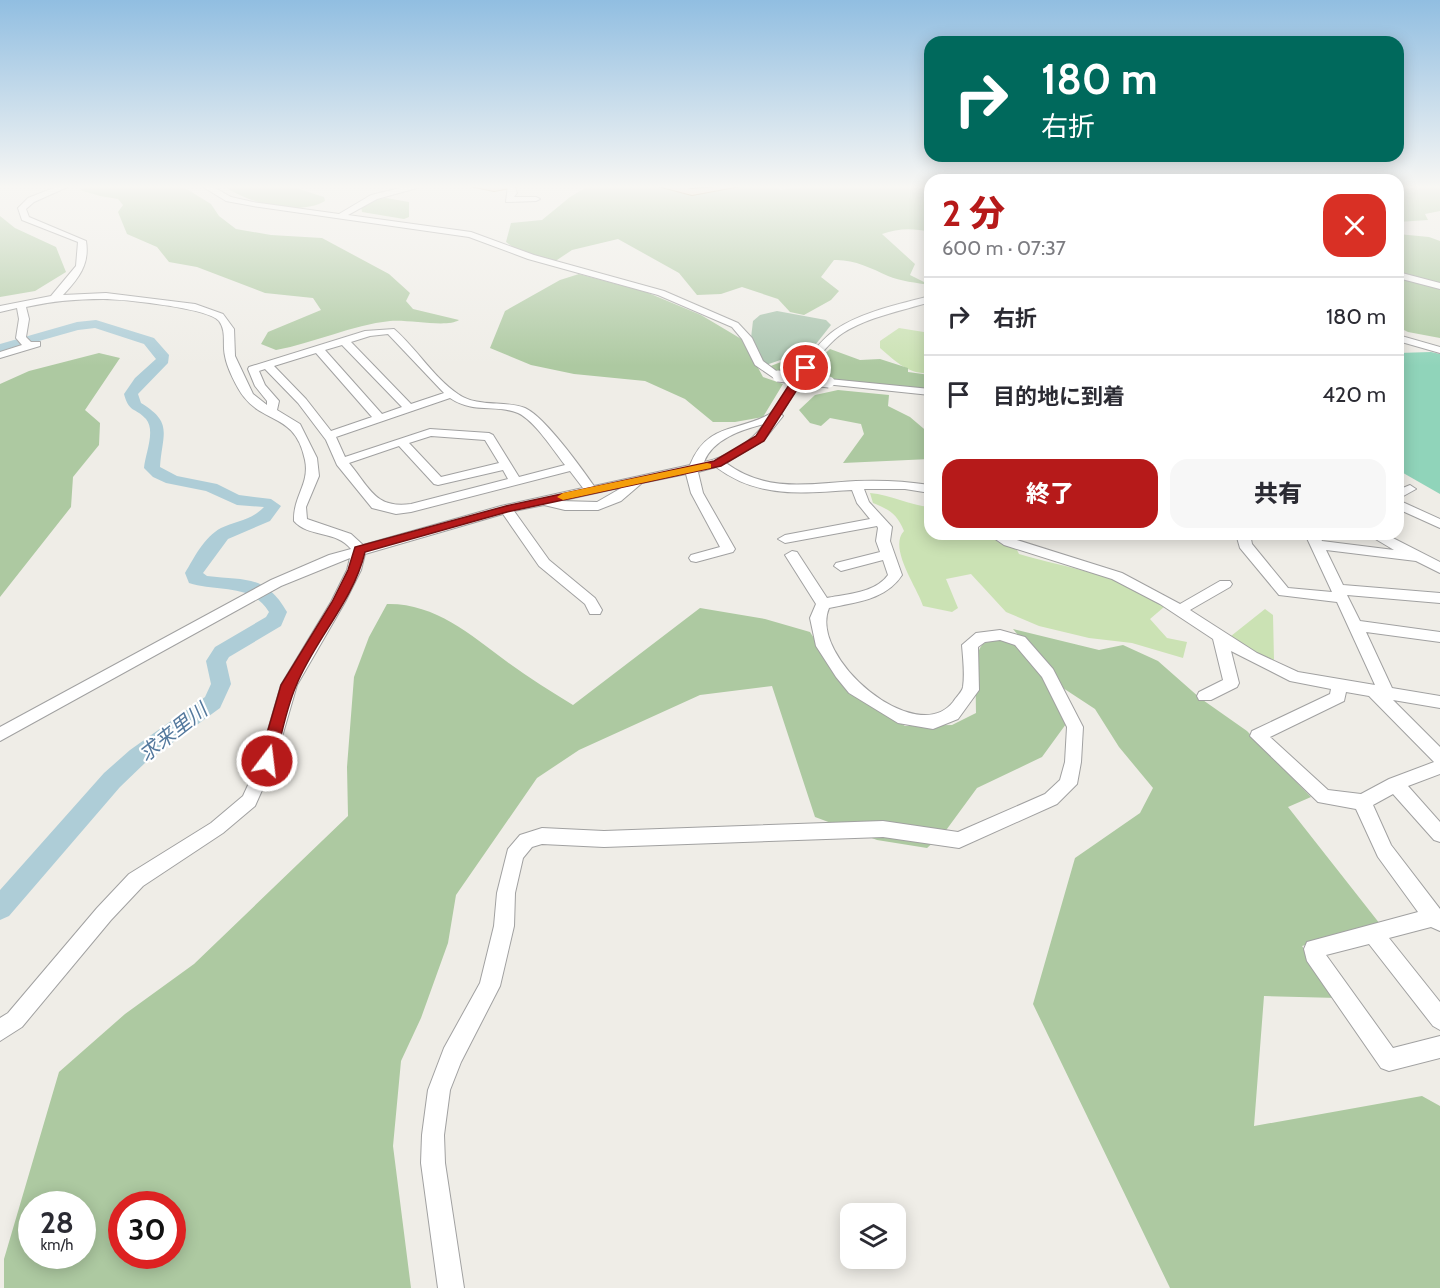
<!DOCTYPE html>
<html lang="ja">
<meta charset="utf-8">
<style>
:root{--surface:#fff;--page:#f7f7f7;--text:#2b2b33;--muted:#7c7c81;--line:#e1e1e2;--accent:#b61a1a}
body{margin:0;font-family:Cabin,"Noto Sans JP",sans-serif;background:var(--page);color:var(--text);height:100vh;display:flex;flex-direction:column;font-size:22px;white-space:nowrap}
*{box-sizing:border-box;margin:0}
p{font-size:20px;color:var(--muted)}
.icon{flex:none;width:33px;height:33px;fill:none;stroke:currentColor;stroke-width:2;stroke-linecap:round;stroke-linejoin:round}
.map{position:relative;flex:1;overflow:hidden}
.drawer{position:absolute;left:924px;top:174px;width:480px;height:366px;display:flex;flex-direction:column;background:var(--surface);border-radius:18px;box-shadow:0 3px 15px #0003}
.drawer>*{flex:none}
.hud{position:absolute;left:924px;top:36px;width:480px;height:126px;border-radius:18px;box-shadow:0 3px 15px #0003;background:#00695c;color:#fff;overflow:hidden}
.buttons{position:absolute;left:840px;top:1203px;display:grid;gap:12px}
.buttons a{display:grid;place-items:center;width:66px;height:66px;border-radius:12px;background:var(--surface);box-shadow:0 3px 15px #0003;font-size:30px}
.speed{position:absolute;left:18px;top:1191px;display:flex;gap:12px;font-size:30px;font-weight:700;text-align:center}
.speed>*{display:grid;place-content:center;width:78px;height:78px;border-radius:50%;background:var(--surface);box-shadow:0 3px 15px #0003;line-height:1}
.speed small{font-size:15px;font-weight:400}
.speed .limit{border:9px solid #d22;background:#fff;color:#111}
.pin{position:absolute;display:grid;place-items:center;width:51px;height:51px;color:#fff;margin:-26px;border:3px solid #fff;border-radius:50%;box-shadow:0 2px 6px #0007}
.me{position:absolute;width:66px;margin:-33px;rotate:15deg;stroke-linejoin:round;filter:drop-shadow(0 0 4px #0008)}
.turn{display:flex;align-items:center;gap:21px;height:126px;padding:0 18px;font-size:27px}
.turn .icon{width:78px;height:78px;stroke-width:2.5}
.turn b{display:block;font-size:42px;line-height:51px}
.round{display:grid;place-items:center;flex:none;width:63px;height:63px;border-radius:18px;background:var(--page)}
.summary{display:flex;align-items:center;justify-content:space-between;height:102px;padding:0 18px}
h1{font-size:36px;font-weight:800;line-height:45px;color:var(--accent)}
.button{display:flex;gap:12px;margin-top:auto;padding:12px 18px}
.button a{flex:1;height:69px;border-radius:18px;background:var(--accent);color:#fff;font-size:24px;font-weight:800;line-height:69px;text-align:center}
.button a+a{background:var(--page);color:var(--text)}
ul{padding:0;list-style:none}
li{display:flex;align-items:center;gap:18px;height:78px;padding:0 18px;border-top:2px solid var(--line)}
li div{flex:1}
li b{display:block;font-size:22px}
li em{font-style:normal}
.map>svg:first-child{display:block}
.grass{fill:#cbe2b4}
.forest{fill:#adc9a1;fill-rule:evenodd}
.cemetery{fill:#abc5af}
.pitch{fill:#90d4ba}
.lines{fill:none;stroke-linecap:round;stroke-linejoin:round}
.river{fill:#aecdd7;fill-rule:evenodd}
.minor-casing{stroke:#a1a1a1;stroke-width:2}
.major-casing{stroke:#886213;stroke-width:2}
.minor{fill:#fff;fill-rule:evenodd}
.major{fill:#f0d3ab;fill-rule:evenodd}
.minor-bridge-casing{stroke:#a1a1a1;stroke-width:13;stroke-linecap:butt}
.minor-bridge{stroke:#fff;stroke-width:11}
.route{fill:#b61a1a;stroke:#761111;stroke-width:1.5}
.slow{fill:#f59e0b}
.labels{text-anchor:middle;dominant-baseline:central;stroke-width:4.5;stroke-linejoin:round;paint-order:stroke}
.water-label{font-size:20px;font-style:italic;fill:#54799d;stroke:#fff}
</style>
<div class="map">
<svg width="1440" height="1288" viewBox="0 0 1440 1288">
<rect width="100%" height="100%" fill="#efede7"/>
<path class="grass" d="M899,328l31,5v40c-21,2 -35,-12 -50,-25v-7z
M870,493c21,2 39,12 60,14v27h60l8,8 19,8 2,4c51,15 102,20 145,53l-14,12 17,19 20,4 -4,16 -51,-15 -43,-5 -50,-12 -33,-14 -35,-38 -25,5 12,29 -6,4 -29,-6c-6,-19 -35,-58 -19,-75 -7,-17 -14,-21 -31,-28z
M1265,609l8,6 1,45 -18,-7 -25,-17z"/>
<path class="forest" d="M90,185h90l31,19 8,12 17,13 35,6 51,3 67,36 21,19 -4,8 7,8 46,11c-12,8 -51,-1 -69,1 -38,4 -76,22 -114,29l-15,-6 7,-12 53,-22 -8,-12 -48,-5 -68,-26 -28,-5 -12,-15 -30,-13 -9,-22 5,-7 -5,-6 -18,-3 -20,-6z
M222,185l68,1 34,11 1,4c-28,16 -77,2 -103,-16z
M590,185h153l-17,4 23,-4h29l2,5 33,-5h117v47c-16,-4 -32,-4 -48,2l33,30 -5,11 20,10c-13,-2 -30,-4 -42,-9 -17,-8 -35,-17 -54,-16l-13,17 18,14 -8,9 -27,15 -14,-3 -12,-13 -36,-12 -21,7 -24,1 -18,-22 -61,-34 -46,11 -18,12 -37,-12 -11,-8 5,-19 31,-3 28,-23z
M1398,185h42v26l-15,3 3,6 -30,2z
M386,198l23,4v15l-5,2 -42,-7 -1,-5 4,-6z
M0,216l15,12 41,19 10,25 -31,19 -35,6z
M1398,234l31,3 11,4v97l-32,-6 -10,-5z
M579,274l67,18 55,23 42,25 20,37 20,7 -20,33 -28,5h-22l-28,-23 -40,-18 -71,-7 -43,-9 -41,-17 15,-37 55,-31z
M830,349l30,11 20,-1 28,9v4l22,3v16l-126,-14 6,-10z
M810,351l5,2 -19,23 -17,-2 -11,-7z
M99,353l21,5 -35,52 15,13 -1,22 -26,32 -2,30 -71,90v-213l29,-13z
M838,390l51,5 -1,11 22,11 20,17v25l-87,4 21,-29 -3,-10 -31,-6 -9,8 -11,-3 -11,-13 16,-15z
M387,604c47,-1 83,30 119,57 22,16 44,30 67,44l127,-97 65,11 45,13 34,54 61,40 47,-1 24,-12c0,-14 -2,-55 4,-65 4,-7 9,-7 15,-8 37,-5 59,58 71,84l-24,33 -65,31 -33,45 -17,15 -50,-8 -62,-23 -43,-131 -72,9 -121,55 -42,28 -81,117 -8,48 -27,75 -20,43 -8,85 18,142h-407v-29l55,-187 66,-58 69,-50 154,-148 -1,-49 7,-90 15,-40zM32,1204h50v52h-50zM122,1204h50v52h-50z
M1013,629l86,21 24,-5 35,16 42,37 47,33 64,66 -23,10 92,117 -78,22 36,52 -74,-2 -10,130 168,-30 18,10v182h-270l-137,-284 42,-146 65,-45 13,-25 -34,-41 -24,-38 -32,-21z"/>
<path class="cemetery" d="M777,311l49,9 5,5 -19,24 -46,16 -15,-27 2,-17 7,-6z"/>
<path class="pitch" d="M1431,352l9,2v140l-42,-24v-117z"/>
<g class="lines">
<path class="river" d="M96,320l58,18 15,17 -1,8 -30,31 3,9c33,20 21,31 19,64l17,9 40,8 22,11 32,4 10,7 -11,15 -42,18 -25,34 4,3c39,5 58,-2 80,36l-6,14 -52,31 -3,5 5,22 -11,24 -74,54 -26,25 -111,129 -9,4v-30l104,-117 26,-23 75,-53 6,-13 -5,-23 9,-14 51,-30 3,-5c-17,-29 -52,-20 -80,-29l-4,-10c9,-15 19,-36 36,-45 14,-7 31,-8 43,-21l-27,-2 -31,-14 -40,-8 -13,-6 -9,-9c1,-14 12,-37 2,-49 -11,-12 -17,-6 -22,-25l11,-16 21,-19 -12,-15 -49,-16 -17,2 -78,22v-8l77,-22z"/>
<defs>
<path id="minor" d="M61,185h11l-38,17 -8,7 3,8 57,24c4,24 -8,38 -23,54l43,-2 89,11 28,10 11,15 1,27 18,38 14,11v-4l-12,-15 -7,-17 1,-2 116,-36 29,-2c23,20 39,48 64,65 20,14 46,6 67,14 20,9 57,61 69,78l96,-21c17,-42 46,-33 78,-50 10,-5 25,-38 33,-48 9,-12 22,-29 34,-37 26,-18 65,-26 95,-34v6c-29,9 -62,15 -87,31 -23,15 -47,57 -62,81l2,2 -19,24 -38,23c41,30 82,21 130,18 25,-1 49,0 74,4v8l-25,-4h-41l5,13 23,25 -2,14 12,34c-16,25 -46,27 -73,33 -21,49 87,141 124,94 3,-5 9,-10 10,-15 2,-13 0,-29 -1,-42l14,-12 24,-3 25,7 28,32 30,58 -2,35 -4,22 -20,20 -98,44 -76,-11 -279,10 -62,-3 -10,3 -9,11 -8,35 -1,33 -14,60 -39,76 -11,28 -6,45 1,28 19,125h-26l-17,-125 1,-28 6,-45 16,-42 36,-65 14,-57 3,-33 11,-44 12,-14 22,-7 62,3 279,-10 75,11 87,-38 15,-14 5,-18 2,-35 -25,-50 -27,-32 -15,-5 -15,2 -7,5 1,43 -21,29 -25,10 -35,-6 -49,-30 -13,-16 -20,-31 -6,-28 6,-14 -31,-49 7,-4 5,1 30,46c20,-4 48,-5 61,-23l-5,-15 -42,11 -7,-5 2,-3 44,-11 -4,-11 2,-13 -1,-2 -92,17 -7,-4 7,-4 85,-16 -13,-16 -5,-13c-51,3 -93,9 -136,-23l-18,5 5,21 32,56 -2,3 -37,10 -5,-1 -2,-3 2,-3 29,-8 -29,-54 -5,-19 -44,9 -21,18 -23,9h-33l-21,-5 -30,6 35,49 46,38 7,12 -2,4h-10l-5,-10 -46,-38 -36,-52 -138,40 -4,16 -16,32 -48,83 -22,76 -20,45 -32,27 -80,53 -32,34 -89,107 -22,14v-23l8,-5 89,-105 32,-34 82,-51 32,-27 16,-35 22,-76 50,-83 16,-32 3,-12 -69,28 -281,155v-14l271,-147 58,-25 22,-6c-15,-19 -42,-11 -57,-28 -1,-25 16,-37 11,-61 -9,-46 -40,-36 -61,-63 -7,-9 -17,-29 -19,-41 -3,-13 2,-24 -6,-35 -10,-13 -97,-22 -116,-22 -26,0 -51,2 -77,8l3,12 -3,18 5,5h9v4l-40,12v-6l22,-7 -6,-7 3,-19 -2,-11 -17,4v-6l51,-10 25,-30 2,-24 -56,-22 -4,-12 10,-10zM388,334l56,59 -33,11 -60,-62 19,-6zM342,345l60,62 -20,7 -57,-64zM316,353l56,64 -41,14 -25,-32 -32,-33zM265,369l33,34 28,37 11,25 35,43 24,6 15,-2 159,-41 13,17 -82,18 -138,39 -12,-11 -44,-15 -1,-12 13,-31 -2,-18 -17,-34 -23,-14 2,-9 -14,-16 -6,-14zM450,398c24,16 46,6 68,15 16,7 36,38 47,52l-46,12 -26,-42 -4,-2 -59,-4 -85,28 -9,-20zM764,424c-12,18 -39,34 -60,38 9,-23 37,-32 60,-38zM431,436l54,4 14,23 -58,14 -32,-34zM399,446l35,38 4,1 65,-15 5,9 -97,25c-36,5 -41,-16 -62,-41zM623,487l-26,15 -37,-1z
M200,185h10l21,12 22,5 86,12 32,-19 42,-10h15l-51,14 -29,16 123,17 63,23 130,36 74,32 14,15 11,23 20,15 -9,2 -19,-13 -13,-26 -10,-12 -74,-32 -130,-36 -59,-22 -216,-31 -27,-5z
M508,185l7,2 2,6 -3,4h22l4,2 -4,2 -30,1z
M668,185h36l-22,5z
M1398,272l42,11v6l-42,-11z
M1398,335l42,12v6l-42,-12z
M829,379l101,10v6l-105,-11v-4z
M1410,485l6,4 -18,10v-9z
M1398,500l42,19v9l-42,-19z
M988,534h17l9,5 108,34 58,31 40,-23h10l2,3 -2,3 -40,23 67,43 41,19 77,13 -38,-83 -58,-7 -39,-47 -4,-14h14l2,10 36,44 44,4 -27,-58h14l3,7 72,9 -27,-16h18l55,28v11l-24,-12 -90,-11 17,35 97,8v10l-93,-8 13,26 80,11v10l-74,-10 26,56 48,8v12l-47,-8 47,47v27l-32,12 32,36v20l-6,-2 -41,-46 -20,11 18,40 49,64v22l-9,-4 -42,11 51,64v28l-7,-4 -64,-82 -43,11 67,93 47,-12v22l-51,13 -8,-3 -74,-107 -3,-12 3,-7 111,-30 -40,-55 -22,-48 -38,-7 -68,-66 2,-5 78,-37 1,-5 -41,-8 -59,-30 8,32 -2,4 -26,13h-12l-2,-4 2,-4 24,-12 -10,-41 -53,-35 -48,-25 -108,-34zM1346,692l23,4 65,66 -45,17 -28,15 -33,-4 -58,-53 74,-36z"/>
<path id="major" d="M465,185h60l-31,6z
M654,185l38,4 54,-4 -54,10z"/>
</defs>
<use href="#minor" class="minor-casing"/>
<use href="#major" class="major-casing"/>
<use href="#minor" class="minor"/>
<use href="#major" class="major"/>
<defs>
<path id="minor-bridge" d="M778,376l51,6"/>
</defs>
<use href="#minor-bridge" class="minor-bridge-casing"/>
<use href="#minor-bridge" class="minor-bridge"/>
</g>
<linearGradient id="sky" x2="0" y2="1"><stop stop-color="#91bee1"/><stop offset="0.51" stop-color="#f8f7f4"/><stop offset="1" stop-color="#f8f7f4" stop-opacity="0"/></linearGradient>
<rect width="1440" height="366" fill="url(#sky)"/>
<path class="route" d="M802,365l9,3 -47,73 -43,25 -214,46 -142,40c-12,50 -50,87 -69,134 -10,23 -15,51 -21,75l-8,6 -6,-2 -2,-4 22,-76 51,-83 16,-32 7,-23 151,-41 208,-45 42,-25z"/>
<path class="slow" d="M707,463l4,1v4l-148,32 -6,-3 6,-4z"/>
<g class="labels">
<g class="water-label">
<text transform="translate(173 732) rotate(-38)">求来里川</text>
</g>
</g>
</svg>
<div class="buttons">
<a><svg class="icon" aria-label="layers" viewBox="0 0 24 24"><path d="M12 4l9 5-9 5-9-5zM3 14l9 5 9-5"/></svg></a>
</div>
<div class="speed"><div>28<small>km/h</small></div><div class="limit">30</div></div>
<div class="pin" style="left:806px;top:368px;background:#d93025"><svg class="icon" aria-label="arrive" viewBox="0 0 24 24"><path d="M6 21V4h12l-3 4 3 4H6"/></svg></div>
<svg class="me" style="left:267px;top:761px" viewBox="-20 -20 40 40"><circle r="17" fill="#b61a1a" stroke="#fff" stroke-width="3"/><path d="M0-11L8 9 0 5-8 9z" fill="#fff"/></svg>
<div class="hud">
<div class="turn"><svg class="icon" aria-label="right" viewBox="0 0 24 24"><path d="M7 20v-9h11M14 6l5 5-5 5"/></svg><div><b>180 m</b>右折</div></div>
</div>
<section class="drawer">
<div class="summary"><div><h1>2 分</h1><p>600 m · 07:37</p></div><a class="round" style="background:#d93025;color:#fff"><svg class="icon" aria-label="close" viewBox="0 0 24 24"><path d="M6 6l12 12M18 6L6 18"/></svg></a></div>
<ul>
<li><svg class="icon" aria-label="right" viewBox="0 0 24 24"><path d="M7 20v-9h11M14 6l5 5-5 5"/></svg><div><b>右折</b></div><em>180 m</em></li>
<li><svg class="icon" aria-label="arrive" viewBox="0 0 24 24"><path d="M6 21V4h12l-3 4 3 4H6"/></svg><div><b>目的地に到着</b></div><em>420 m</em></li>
</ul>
<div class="button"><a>終了</a><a>共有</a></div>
</section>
</div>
